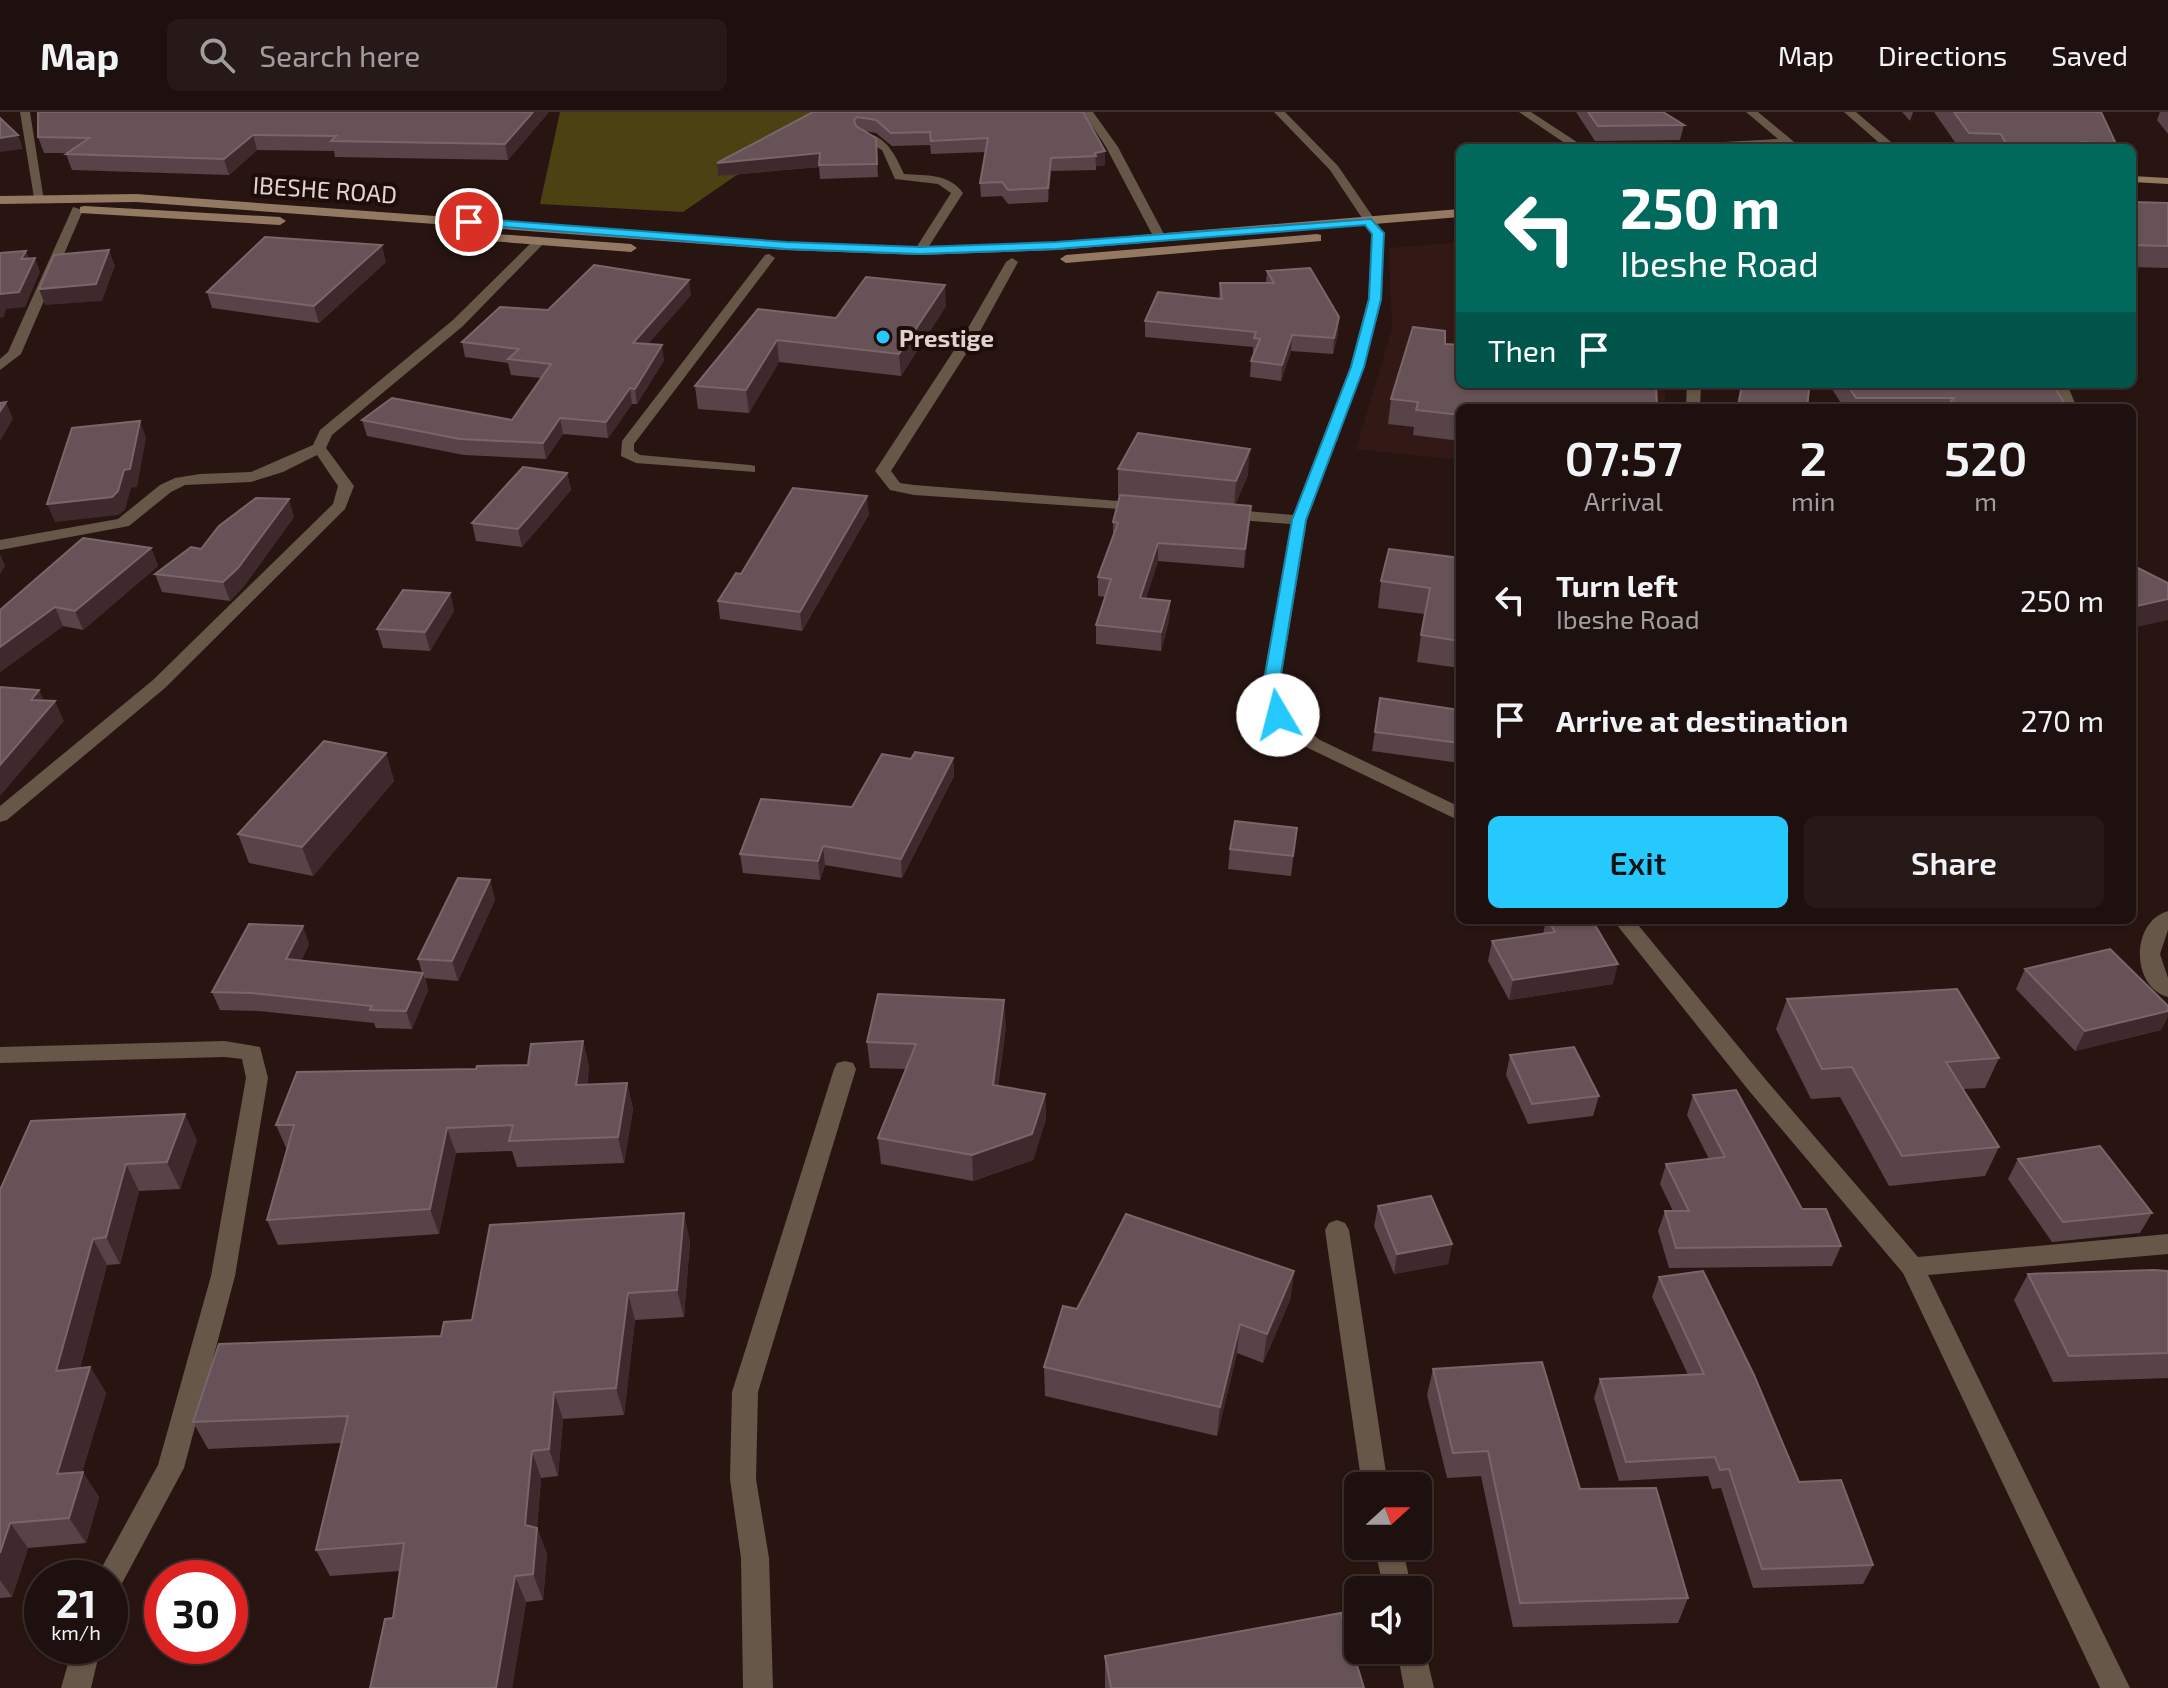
<!DOCTYPE html>
<style>
:root{--surface:#1e100e;--page:#261917;--text:#f1f3f6;--muted:#a19d9e;--line:#3c302e;--accent:#25c9fe}
body{margin:0;font-family:"Exo 2",sans-serif;background:var(--page);color:var(--text);height:100vh;display:flex;flex-direction:column;font-size:30px;white-space:nowrap}
*{box-sizing:border-box;margin:0}
p{font-size:26px;color:var(--muted)}
.icon{flex:none;width:44px;height:44px;fill:none;stroke:currentColor;stroke-width:2;stroke-linecap:round;stroke-linejoin:round}
.map{position:relative;flex:1;overflow:hidden}
.sheet{position:absolute;left:1456px;top:292px;width:680px;height:520px;display:flex;flex-direction:column;background:var(--surface);border-radius:12px;box-shadow:0 2px 6px #0004,0 0 0 2px var(--line)}
.sheet>*{flex:none}
.guide{position:absolute;left:1456px;top:32px;width:680px;height:244px;border-radius:12px;box-shadow:0 2px 6px #0004,0 0 0 2px var(--line);background:#00695c;color:#fff;overflow:hidden}
.needle{width:52px;rotate:69deg}
.fabs{position:absolute;left:1344px;top:1360px;display:grid;gap:16px}
.fabs a{display:grid;place-items:center;width:88px;height:88px;border-radius:12px;background:var(--surface);box-shadow:0 2px 6px #0004,0 0 0 2px var(--line);font-size:40px}
.speed{position:absolute;left:24px;top:1448px;display:flex;gap:16px;font-size:40px;font-weight:700;text-align:center}
.speed>*{display:grid;place-content:center;width:104px;height:104px;border-radius:50%;background:var(--surface);box-shadow:0 2px 6px #0004,0 0 0 2px var(--line);line-height:1}
.speed small{font-size:20px;font-weight:400}
.speed .limit{border:12px solid #d22;background:#fff;color:#111}
.pin{position:absolute;display:grid;place-items:center;width:68px;height:68px;color:#fff;margin:-34px;border:4px solid #fff;border-radius:50%;box-shadow:0 2px 8px #0007}
.me{position:absolute;width:88px;margin:-44px;rotate:352deg;stroke-linejoin:round;filter:drop-shadow(0 0 6px #0008)}
.turn{display:flex;align-items:center;gap:28px;height:168px;padding:0 32px;font-size:36px}
.turn .icon{width:104px;height:104px;stroke-width:2.5}
.turn b{display:block;font-size:56px;line-height:68px}
.then{display:flex;align-items:center;height:76px;padding:0 32px;background:#0003;gap:16px;font-size:30px}
.eta{display:flex;justify-content:space-evenly;align-items:center;height:136px;text-align:center}
.eta b{font-size:48px;font-weight:600;line-height:56px}
.primary-button{display:flex;gap:16px;margin-top:auto;padding:16px 32px}
.primary-button a{flex:1;height:92px;border-radius:12px;background:var(--accent);color:#111;font-size:32px;font-weight:600;line-height:92px;text-align:center}
.primary-button a+a{background:var(--page);color:var(--text)}
ul{padding:0;list-style:none}
li{display:flex;align-items:center;gap:24px;height:120px;padding:0 32px}
li div{flex:1}
li b{display:block;font-size:30px}
li em{font-style:normal}
header{display:flex;align-items:center;gap:48px;box-sizing:border-box;height:112px;padding:0 40px;background:var(--surface);border-bottom:2px solid var(--line)}
header strong{font-size:38px}
nav{display:flex;gap:44px;margin-inline-start:auto;font-size:28px}
.search{width:560px;height:72px;background:var(--page);display:flex;align-items:center;gap:20px;box-sizing:border-box;padding:0 28px;border-radius:12px;color:var(--muted);font-size:30px}
.map>svg:first-child{display:block}
.built{fill:#331915}
.green{fill:#4c4113}
.lines{fill:none;stroke-linecap:round;stroke-linejoin:round}
.street{fill:#675748;fill-rule:evenodd}
.secondary{fill:#937961;fill-rule:evenodd}
.wall{fill:#574348}
.shaded-wall{fill:#3e2a2c}
.building{fill:#665257;stroke:#79666a;stroke-width:2}
.route{fill:#25c9fe;stroke:#1883a5;stroke-width:2}
.poi-dot{fill:#25c9fe;stroke:#1e0c09;stroke-width:3}
.labels{text-anchor:middle;dominant-baseline:central;stroke-width:8;stroke-linejoin:round;paint-order:stroke}
.far-street-label{font-size:24px;fill:#e0d2d0;stroke:#1e0c09}
.far-poi-label{font-size:24px;font-weight:bold;fill:#e0d2d0;stroke:#1e0c09;text-anchor:start}
</style>
<header>
<strong>Map</strong>
<div class="search"><svg class="icon" aria-label="search" viewBox="0 0 24 24"><circle cx="10" cy="10" r="6"/><path d="M15 15l6 6"/></svg>Search here</div>
<nav><a>Map</a><a>Directions</a><a>Saved</a></nav>
</header>
<div class="map">
<svg width="2168" height="1576" viewBox="0 0 2168 1576">
<rect width="100%" height="100%" fill="#281512"/>
<path class="built" d="M1460,130v142h205v24h-205v52l-104,-11 36,-120 -3,-81z"/>
<path class="green" d="M560,0h268l-145,100 -143,-8z"/>
<g class="lines">
<path class="street" d="M20,0h10l14,89 -10,-3z
M1083,0h10l25,35 47,89 -2,3 -10,-3 -47,-89z
M1274,0h11l53,54 46,67 -2,66 -18,68 -57,153 -28,172 7,21 34,27 140,67v14l-152,-73 -39,-33 -8,-23 30,-168 -67,-5 -8,-5 8,-5 69,6 57,-148 18,-68 4,-66 -42,-63z
M1519,0h12l55,36h-14z
M1746,0h12l41,34 -135,2 6,-3 108,-6z
M1844,0h12l42,36h-13z
M858,21c26,-2 37,21 46,41 22,2 45,-1 59,19l-39,61 -10,-3 37,-58 -13,-9 -43,-5 -13,-29 -24,-13z
M73,95l10,3 -62,144 -21,16v-11l8,-7z
M536,126l10,3 -83,85 -131,109 -6,13 28,38 -9,23 -180,179 -158,132 -7,2v-16l153,-126 180,-176 5,-18 -21,-31 -34,17 -32,10 -66,3 -14,7 -42,34 -129,24v-10l118,-21 42,-34 15,-7 25,-4 51,-2 62,-27 7,-15 133,-110z
M769,142l6,4 -141,186v7l6,4 110,10 5,1v6l-119,-9 -15,-7 1,-15 143,-186z
M1012,146l6,4 -40,73 -87,136 9,12 14,2 230,18 8,5 -3,3 -235,-16 -24,-5 -15,-19 89,-136 42,-73z
M1687,272h14l-1,24h-14z
M2053,272h14l10,24h-14z
M2168,799v19l-8,24 8,24v19c-37,-10 -38,-75 0,-86z
M1613,808h21l132,160 152,177 250,-23v20l-240,21 202,413h-30l-197,-415 -153,-181z
M225,929l35,6 8,31 -33,198 -51,192 -64,119 -10,4v-13h-14l62,-113 53,-189 35,-198 -4,-19 -17,-2 -225,6v-16z
M845,949l8,2 3,6 -98,323 -2,87 13,79 4,130h-30l-2,-130 -11,-79 2,-87 102,-323 3,-6z
M1337,1108l8,3 4,7 39,256h-26l-37,-256 4,-7z
M1374,1434h28l10,44h-28z
M1418,1527l7,11 9,38h-30l-7,-38h21z
M73,1534h28l-10,42h-30z"/>
<path class="secondary" d="M2132,64l36,2v6l-36,-2z
M136,82l650,48 134,5 136,-5 404,-33v8l-404,33 -136,5 -134,-5 -650,-48 -136,2v-8z
M84,94l196,11 6,4 -6,4 -200,-12v-6z
M443,118l188,14 6,4 -6,4 -192,-15v-6z
M1317,122l4,1v6l-255,22 -6,-4 6,-4z"/>
</g>
<path class="wall" d="M549,0l-41,48 -173,-3 -1,-6 -77,-1 -28,25 -157,-5 -6,-16 2,-1h-24l-6,-16z
M813,0h270l22,39v14l-9,1v4l-45,1 -3,31 -40,2 -6,-8 -21,1 -1,-14 6,-31 -55,2 -1,-9 -38,1 -16,-13 -12,-2 12,7 2,39 -58,2 -1,-12 -101,9 -1,-13z
M1576,0h87l21,13 -4,15 -85,1z
M1902,0h11l-3,9z
M1934,0h167l15,32 -1,4h-156z
M2160,0h8v22l-11,-14z
M2132,90l36,1v65l-36,-1z
M386,150l-67,61 -107,-15 -5,-16z
M1267,159l71,62 -5,21 -42,-3 -10,30 -31,-4 1,-16 3,-7h-1v-7l-108,-10v-16l74,-22 1,-16h46z
M691,183l-43,49 16,16 -27,44h-5l-24,34 -45,-4 -17,25 -82,-4 -97,-19 -5,-16h150l29,-42 -30,-3 -3,-12 -43,-6 -3,-15 86,-32z
M946,194l-45,70 -122,-14 -30,51 -51,-4 -3,-23 63,-77 78,9z
M1445,232l15,64v33l-47,-6 1,-8 -26,-3 3,-25z
M1742,272l65,24h-71z
M1834,272h218l16,24h-224l-12,-19z
M1118,357l130,6 -13,30 16,1 -7,62 -86,-7 -12,37 24,3 -1,19 -8,31 -65,-7v-19l9,-28 -7,-1v-19l15,-39v-16l7,-26h-2z
M567,361l4,17 -49,57 -46,-6 -4,-18z
M869,402l-67,117 -82,-12 -2,-18 23,-27z
M294,405l-50,69 -14,15 -68,-9 -7,-18 46,-25z
M151,436l7,18 -75,64 -20,-4 -63,46v-62z
M1460,446v110l-43,-6 7,-48 -46,-6 3,-27z
M450,481l4,18 -24,40 -47,-3 -6,-19z
M1460,598v53l-88,-12 3,-19z
M386,641l8,28 -81,95 -64,-13 -11,-29z
M953,646l1,18 -52,102 -77,-13 -5,15 -77,-7 -3,-19 112,-47 59,-48z
M1297,716l-6,48 -63,-7 2,-20z
M490,768l5,20 -37,81 -33,-3 3,12 -16,39 -36,-1 -2,-5 -115,-12 -39,-1 -8,-18 97,-48 -8,17 121,12 -4,-14z
M1546,808h46l21,64 -104,16 -21,-39 4,-20 51,-7z
M2025,857l143,37v10l-7,14 -86,21 -59,-62z
M1787,887l212,59 -14,30 -22,1 36,58 -14,29 -96,10 -49,-89 -29,2 -35,-70z
M1006,914l-8,60 47,8 1,25 -13,41 -60,21 -92,-17 -3,-26 28,-69 -36,-1 -3,-26z
M583,929l6,26 -2,18 40,-2 6,26 -9,54 -107,4 -5,-16 -56,2 -17,81 -161,11 -11,-25 20,-70 -11,-25 200,-56 52,-4z
M1510,943l89,41 -6,20 -65,8 -22,-49z
M1693,983l109,114 39,37 -9,20 -163,2 -11,-37 7,-20h8l-13,-27 6,-20 43,-5 -22,-44z
M197,1028l-17,49 -41,2 -19,73 -13,1 -27,103 10,-1 16,26 -24,79 17,25 -13,46 -58,5 -16,49 -12,1v-408z
M2018,1047l134,54 -12,20 -88,9 -44,-63z
M1378,1094l74,38 -4,20 -54,10 -20,-48z
M690,1129l-6,76 -49,3 -11,95 -61,4 -5,57 -17,2 -4,50 10,26 -4,46 -17,2 -14,86h-142l23,-70 7,-47 -70,5 -14,-26 25,-107 -133,6 -15,-27 248,-86 31,-16z
M1294,1159l-4,29 -27,63 -26,-10 -20,83 -172,-40 -1,-29 33,-58z
M2168,1159v107l-115,4 -39,-82 14,-26z
M1659,1165l140,205 74,83 -10,19 -110,4 -32,-100 -9,1 -4,-13 -89,5 -25,-83 6,-19 88,-4 -36,-78z
M1433,1257l147,120 108,109 -10,25 -165,4 -32,-151 -34,2 -20,-83z
M1105,1544l259,32h-259z"/>
<path class="shaded-wall" d="M533,0h16l-41,48 -3,-16z
M18,23l5,14 -23,3v-14z
M253,23l4,15 -28,25 -5,-16z
M1105,39v14l-9,1 -1,-13z
M820,41l-1,14 -101,9 -1,-13z
M1051,46v13l-3,31v-14z
M382,133l4,17 -67,61 -5,-17z
M109,138l6,16 -13,35 -57,4 -6,-16z
M26,139l6,14 3,-7 5,14 -15,35 -19,2 -2,8 -4,1v-24z
M689,168l2,15 -55,63 -3,-15z
M945,173l1,21 -45,70 -2,-22z
M1339,205l-1,16 -5,21 1,-16z
M1292,223l-1,16 -10,30 1,-16z
M777,228l2,22 -30,51 -3,-23z
M662,233l2,15 -27,44 -2,-15z
M630,276l2,16 -24,34 -2,-16z
M6,290l7,17 -13,22v-30z
M560,306l3,16 -17,25 -3,-16z
M140,309l6,17 -9,49 -6,1 -6,22 -7,5 -63,7 -8,-18z
M1250,337l-2,26 -14,32 2,-26z
M567,361l4,17 -49,57 -4,-18z
M867,384l2,18 -67,117 -2,-19z
M289,387l5,18 -50,69 -14,15 -7,-19z
M1251,394l-1,18 -6,44 1,-19z
M1158,431v18l-18,56v-19z
M151,436l7,18 -75,64 -8,-19z
M0,442l5,12 -5,8z
M450,481l4,18 -24,40 -5,-19z
M2168,487v21l-36,8v-21z
M1170,489l-1,19 -8,31v-19z
M55,495l8,19 -63,46v-25z
M39,578l9,19 -17,-9z
M55,589l9,20 -64,75v-31z
M386,641l8,28 -81,95 -11,-29z
M953,646l1,18 -52,102 -1,-19z
M823,734l2,19 -5,15 -2,-19z
M490,768l5,20 -37,81 -6,-20z
M303,814l6,18 -16,33 -7,-18z
M1618,852l-5,20 -104,16 4,-20z
M423,861l5,17 -16,39 -6,-18z
M1004,888l2,26 -12,85 -1,-26z
M2168,899v5l-7,14 -86,21 10,-20z
M583,929l6,26 -6,43 -7,-25z
M627,971l6,26 -9,54 -6,-26z
M1045,982l1,25 -13,41 -60,21 -1,-26z
M185,1002l12,26 -17,49 -13,-27z
M447,1016l9,25 -17,81 -9,-25z
M126,1052l13,27 -19,73 -14,-27z
M684,1101l6,28 -6,76 -7,-27z
M93,1127l14,26 -34,131 -17,-25z
M1452,1132l-4,20 -54,10 3,-20z
M1294,1159l-4,29 -27,63 4,-29z
M628,1181l7,27 -11,95 -8,-27z
M1240,1212l-3,29 -20,83 3,-29z
M90,1255l16,26 -33,107 -16,-26z
M554,1280l9,27 -5,57 -9,-27z
M532,1339l9,27 -6,73 -10,-26z
M83,1360l16,25 -13,46 -17,-25z
M10,1411l18,25 -16,49 -12,-17v-27z
M537,1416l10,26 -4,46 -10,-26z
M515,1464l11,26 -14,86h-16z"/>
<path class="building" d="M38,0h495l-28,32 -174,-3 5,-5 -83,-1 -29,24 -158,-5 23,-16 -51,-1z
M813,0h270l22,39 -10,2 1,3 -45,2 -3,30 -40,2 -6,-8 -22,1 8,-45 -57,3 -1,-9 -39,1 -15,-13 -19,-3 -3,3 2,6 20,12 1,26 -58,1 1,-12 -103,10z
M1588,0h75l21,13 -86,1z
M1954,0h147l15,32 -34,-2 3,6h-77l-7,-14 -32,-1z
M0,6l18,17 -18,3z
M2132,90l36,1v43l-36,-1z
M265,125l117,8 -68,61 -107,-14z
M109,138l-13,34 -57,5 15,-34z
M26,139l-5,8 14,-1 -16,34 -19,2v1v-42z
M594,153l95,15 -56,63 29,2 -27,44 -5,-1 -24,34 -46,-4 -17,25 -83,-4 -98,-19 30,-22 120,22 39,-56 -43,-5 11,-10 -57,-7 38,-35 48,3z
M1310,156l29,49 -5,21 -42,-3 -10,30 -31,-4 9,-22 -6,-1 2,-6 -111,-11 13,-29 64,7 -2,-16h54l-7,-12z
M866,165l79,8 -46,69 -122,-14 -31,50 -51,-4 63,-77 78,9z
M1413,215l32,4v13l15,1v39h196l1,24h-197v7l-44,-5 2,-8 -27,-3z
M1742,272h31l36,5 -2,19h-69z
M1847,272h205l16,24h-123l9,-10h-98z
M6,290l-6,9v-8z
M140,309l-10,48 -6,1 -6,21 -6,6 -65,7 25,-76z
M1138,321l112,16 -14,32 -118,-12z
M523,355l44,6 -49,56 -46,-6z
M793,376l74,8 -67,116 -82,-11 18,-28 5,1z
M1120,383l131,11 -6,43 -87,-6 -18,55 30,3 -9,31 -65,-7 15,-46 -13,-2 20,-54 -5,-1z
M256,386l33,1 -51,69 -15,14 -68,-8 36,-27 10,2 18,-23z
M83,426l68,10 -76,63 -20,-4 -55,40v-37z
M1389,437l71,9v83l-39,-6 9,-47 -49,-7z
M2132,453l36,18v16l-36,8z
M403,478l47,3 -25,39 -48,-3z
M0,575l39,3 -8,10 24,1 -55,64z
M1380,586l80,12v33l-85,-11z
M324,629l62,12 -84,94 -64,-13z
M915,640l38,6 -52,101 -78,-13 -5,15 -78,-7 21,-55 91,8 30,-53 29,5z
M1235,709l62,7 -4,28 -63,-7z
M458,766l32,2 -38,81 -34,-2z
M1548,808h44l26,44 -105,16 -21,-39 63,-9z
M249,812l54,2 -17,33 137,14 -17,38 -36,-1 2,-4 -120,-13 -40,-1z
M2110,837l58,57v5l-83,20 -60,-62z
M1957,877l42,69 -53,4 53,85 -97,9 -50,-89 -30,2 -35,-70z
M878,882l126,6 -11,85 52,9 -13,40 -60,21 -94,-17 38,-94 -49,-2z
M583,929l-7,44 51,-2 -9,54 -109,4 4,-16 -66,3 -17,81 -163,11 27,-95h-18l21,-53 179,-3 1,-3 51,-1 3,-21z
M1574,935l25,49 -67,8 -22,-49z
M1736,978l66,119h24l15,37 -165,2 -11,-37h24l-23,-47 59,-7 -32,-62z
M185,1002l-18,48 -41,2 -20,73 -13,2 -37,132 34,-4 -33,107 26,-2 -14,46 -59,5 -10,30v-363l31,-69z
M2100,1034l52,67 -89,9 -45,-63z
M1431,1084l21,48 -55,10 -19,-48z
M684,1101l-7,77 -49,3 -12,95 -62,4 -5,57 -17,2 -7,74 12,3 -4,46 -18,2 -19,112h-126l15,-69 8,-1 11,-75 -88,7 32,-134 -155,6 26,-78 222,-8 3,-14 28,-2 18,-95z
M1126,1102l168,57 -27,63 -27,-10 -20,83 -176,-40 19,-61 14,3z
M2154,1158l14,1v82l-99,3 -41,-82z
M1703,1159l51,104 45,107 42,-2 32,85 -111,4 -33,-100 -9,1 -5,-13 -89,5 -26,-83 104,-5 -45,-97z
M1542,1250l38,127 76,-1 32,110 -168,5 -32,-152 -35,2 -20,-84z
M1341,1501l23,75h-253l-6,-32z"/>
<path class="route" d="M469,106l317,24 134,5 136,-5 315,-23 13,14 -3,66 -17,68 -58,153 -28,172 8,23 -2,3h-12l-10,-26 30,-172 59,-153 18,-68 3,-65 -7,-9 -309,24 -136,5 -134,-5 -320,-25v-5z"/>
<circle class="poi-dot" cx="883" cy="225" r="8"/>
<g class="labels">
<g class="far-street-label">
<text transform="translate(325 77) rotate(4)">IBESHE ROAD</text>
</g>
<g class="far-poi-label">
<text x="899" y="225">Prestige</text>
</g>
</g>
</svg>
<div class="fabs">
<a><svg class="needle" viewBox="-14 -14 28 28"><path d="M0-13l5 13h-10z" fill="#e53935"/><path d="M0 13l5-13h-10z" fill="#a19d9e"/></svg></a>
<a><svg class="icon" aria-label="sound" viewBox="0 0 24 24"><path d="M4 9h4l5-4v14l-5-4H4zM17 9q2 3 0 6"/></svg></a>
</div>
<div class="speed"><div>21<small>km/h</small></div><div class="limit">30</div></div>
<div class="pin" style="left:469px;top:110px;background:#d93025"><svg class="icon" aria-label="arrive" viewBox="0 0 24 24"><path d="M6 21V4h12l-3 4 3 4H6"/></svg></div>
<svg class="me" style="left:1278px;top:603px" viewBox="-20 -20 40 40"><circle r="19" fill="#fff"/><path d="M0-13L10 11 0 6-10 11z" fill="#25c9fe"/></svg>
<div class="guide">
<div class="turn"><svg class="icon" aria-label="left" viewBox="0 0 24 24"><path d="M17 20v-9H6M10 6l-5 5 5 5"/></svg><div><b>250 m</b>Ibeshe Road</div></div>
<div class="then">Then<svg class="icon" aria-label="arrive" viewBox="0 0 24 24"><path d="M6 21V4h12l-3 4 3 4H6"/></svg></div>
</div>
<section class="sheet">
<div class="eta">
<div><b>07:57</b><p>Arrival</p></div>
<div><b>2</b><p>min</p></div>
<div><b>520</b><p>m</p></div>
</div>
<ul>
<li><svg class="icon" aria-label="left" viewBox="0 0 24 24"><path d="M17 20v-9H6M10 6l-5 5 5 5"/></svg><div><b>Turn left</b><p>Ibeshe Road</p></div><em>250 m</em></li>
<li><svg class="icon" aria-label="arrive" viewBox="0 0 24 24"><path d="M6 21V4h12l-3 4 3 4H6"/></svg><div><b>Arrive at destination</b></div><em>270 m</em></li>
</ul>
<div class="primary-button"><a>Exit</a><a>Share</a></div>
</section>
</div>
